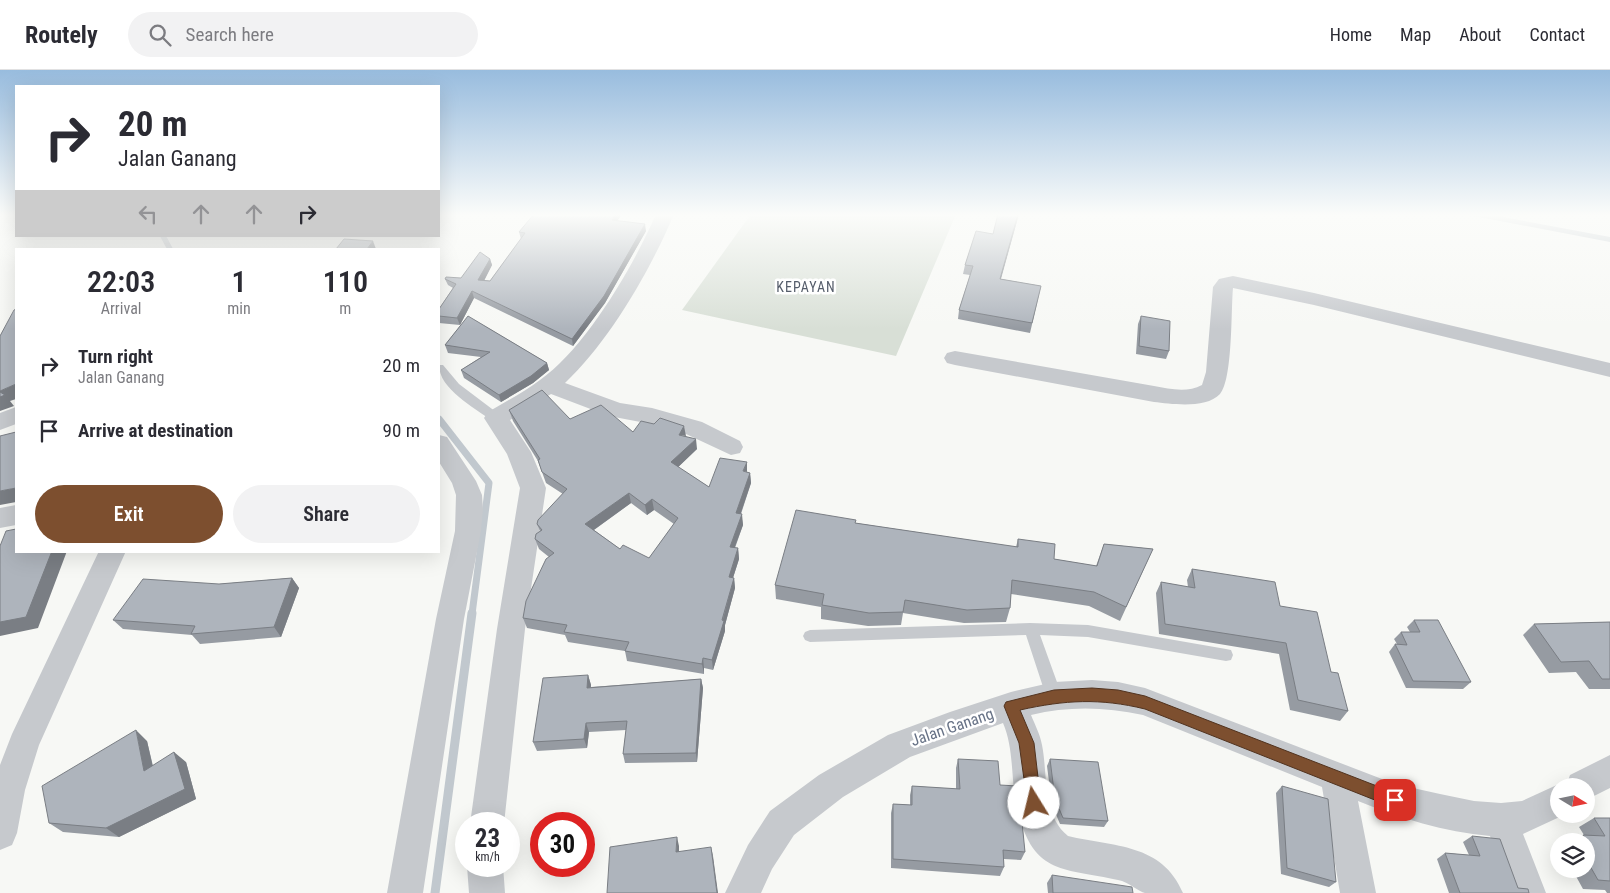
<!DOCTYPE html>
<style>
:root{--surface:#fff;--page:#f2f2f3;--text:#2b2b33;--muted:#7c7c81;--line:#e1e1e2;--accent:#7d4f2f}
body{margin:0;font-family:"Roboto Condensed",sans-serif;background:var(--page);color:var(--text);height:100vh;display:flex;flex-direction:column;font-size:19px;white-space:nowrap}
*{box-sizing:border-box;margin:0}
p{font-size:16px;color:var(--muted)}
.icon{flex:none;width:28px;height:28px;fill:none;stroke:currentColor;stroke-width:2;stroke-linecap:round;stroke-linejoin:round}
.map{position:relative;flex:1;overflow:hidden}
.side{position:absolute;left:15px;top:178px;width:425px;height:305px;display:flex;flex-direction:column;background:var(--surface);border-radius:0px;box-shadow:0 5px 20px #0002}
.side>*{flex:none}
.banner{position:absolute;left:15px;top:15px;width:425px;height:152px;border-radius:0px;box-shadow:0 5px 20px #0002;background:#fff;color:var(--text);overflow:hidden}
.needle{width:32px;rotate:100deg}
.fabs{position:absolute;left:1550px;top:708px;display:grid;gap:10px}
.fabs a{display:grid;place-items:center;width:45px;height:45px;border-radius:50%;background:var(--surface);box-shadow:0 5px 20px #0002;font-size:25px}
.speed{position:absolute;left:455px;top:742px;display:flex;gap:10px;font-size:25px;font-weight:700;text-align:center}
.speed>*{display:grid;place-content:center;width:65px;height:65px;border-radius:50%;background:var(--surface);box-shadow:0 5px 20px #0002;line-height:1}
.speed small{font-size:12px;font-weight:400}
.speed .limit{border:8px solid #d22;background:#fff;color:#111}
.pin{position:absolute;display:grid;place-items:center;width:42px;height:42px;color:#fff;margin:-21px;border-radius:10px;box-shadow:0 2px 8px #0006}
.me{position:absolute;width:55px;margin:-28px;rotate:351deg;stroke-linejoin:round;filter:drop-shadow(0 0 4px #0008)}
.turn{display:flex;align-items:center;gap:18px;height:105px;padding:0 20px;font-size:22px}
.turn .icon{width:65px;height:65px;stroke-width:2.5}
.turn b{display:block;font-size:35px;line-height:42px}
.lanes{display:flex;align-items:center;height:48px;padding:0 20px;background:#0003;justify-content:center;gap:25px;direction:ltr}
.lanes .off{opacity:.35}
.eta{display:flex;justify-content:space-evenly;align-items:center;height:85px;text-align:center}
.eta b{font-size:30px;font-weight:600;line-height:35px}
.button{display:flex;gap:10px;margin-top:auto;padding:10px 20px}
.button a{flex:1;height:58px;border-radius:30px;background:var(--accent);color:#fff;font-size:20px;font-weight:600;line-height:58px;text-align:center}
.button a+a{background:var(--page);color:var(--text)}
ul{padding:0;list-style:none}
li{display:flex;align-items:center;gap:15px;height:65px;padding:0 20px}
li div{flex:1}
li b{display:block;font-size:19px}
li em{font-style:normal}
header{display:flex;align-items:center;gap:30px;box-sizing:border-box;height:70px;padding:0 25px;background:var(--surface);border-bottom:1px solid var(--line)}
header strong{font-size:24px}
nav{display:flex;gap:28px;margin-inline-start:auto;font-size:18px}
.search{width:350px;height:45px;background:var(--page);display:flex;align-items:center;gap:12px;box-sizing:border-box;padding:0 18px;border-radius:28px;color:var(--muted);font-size:19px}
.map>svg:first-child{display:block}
.green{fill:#d8dfd6}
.water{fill:#c1c8ce}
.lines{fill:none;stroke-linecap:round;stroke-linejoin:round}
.stream-far2{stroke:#c1c8ce;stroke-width:5.5}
.stream-far1{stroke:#c1c8ce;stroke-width:7}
.stream{stroke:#c1c8ce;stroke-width:9}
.service{fill:#c6c9cd;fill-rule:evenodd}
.minor{fill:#c6c9cd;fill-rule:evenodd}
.wall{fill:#969ba2;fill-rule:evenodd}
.shaded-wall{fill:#7a7e84}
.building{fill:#aeb4bc;stroke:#7a7e84;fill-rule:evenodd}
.route{fill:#7d4f2f;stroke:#51331f}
.labels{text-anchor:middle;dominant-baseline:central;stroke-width:5;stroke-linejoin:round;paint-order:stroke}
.far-quarter-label{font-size:14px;letter-spacing:1px;fill:#555d6b;stroke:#fff}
.near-street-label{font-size:16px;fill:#677286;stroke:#fff}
</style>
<header>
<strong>Routely</strong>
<div class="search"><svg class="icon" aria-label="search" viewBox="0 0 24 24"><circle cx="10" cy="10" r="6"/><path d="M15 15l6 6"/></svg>Search here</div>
<nav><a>Home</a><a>Map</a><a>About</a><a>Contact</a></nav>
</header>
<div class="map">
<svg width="1610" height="823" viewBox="0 0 1610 823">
<rect width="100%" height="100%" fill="#f7f8f5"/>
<path class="green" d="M751,144h205l-60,142 -214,-46z"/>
<path class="water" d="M1463,144h24l123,23v5z"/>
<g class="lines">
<path class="stream-far2" d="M163,166l7,13"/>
<path class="stream-far1" d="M439,349l50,64 -17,131"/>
<path class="stream" d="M435,823l37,-280"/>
<path class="service" d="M439,295h4l16,19 41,31 2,3 -2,3h-8c-18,-14 -53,-32 -53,-56z
M1030,553l58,2 138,24 5,1 2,5 -2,5 -5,1 -138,-24 -48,-2 22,61 -3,5 -5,2 -5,-2 -3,-5 -20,-61 -216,7 -5,-2 -2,-4 2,-4 5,-2z"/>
<path class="minor" d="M656,144h18c-23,55 -65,128 -109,169l55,20 32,5 50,14 38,19 3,6 -3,6 -9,2 -45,-21 -35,-10 -42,-8 -58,-22 -41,26 21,32 15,36 -21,141 -21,195h-34l27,-195 23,-141 -13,-34 -23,-36 4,-6c17,-10 36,-20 52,-32 46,-32 94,-115 116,-166z
M1233,206l81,17 296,70v14l-296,-72 -81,-17c-2,20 0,92 -13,106 -14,15 -48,10 -66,8l-199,-37 -8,-2 -3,-5 3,-5 8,-2 199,35c16,3 33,7 48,-1l4,-13 7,-85 6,-8z
M16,337v17l-16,6v-17z
M439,365l8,2 29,44 6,14 1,15 -2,21 -17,88 -41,274h-36l49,-274 19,-88 1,-36 -4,-12 -13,-21z
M16,435v20l-16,3v-20z
M99,481h27l-87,194 -14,45 -8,43 -5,12 -12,5v-85l12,-31z
M1092,610l26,2 27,6 250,96 45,10 34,7 27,2 21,-2 37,-17 6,2h-6v28h7l-43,20 23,59h-36l-20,-57c-46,-4 -90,-18 -132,-35l18,92h-36l-18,-106 -179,-72c-38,-8 -74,-9 -112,0 4,10 9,19 11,30 6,30 0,70 26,91 46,11 94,7 115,57 -12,0 -27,0 -38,0 -6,-1 -16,-11 -27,-13 -53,-12 -84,-4 -100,-68 -8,-30 -3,-61 -15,-89l-93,34 -67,40 -49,38 -22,34 -11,24h-36l23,-48 22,-34 49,-36 69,-40 62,-23 61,-20 43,-10z
M1610,685v33l-24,12v-14h-20l4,-11z
M467,796h36l2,27h-36z"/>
</g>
<path class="wall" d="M998,144h21l-18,65 40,7 -11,47 -72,-14 1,-9 11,-35 -7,-1 2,-9 28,-31z
M617,151l29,10 -41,72 -32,43 -99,-48 -14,27 -21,-2v-14l14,-21 -5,-3 -3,-6 16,-1 29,-19 2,6 -8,15 6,1 31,-42 -2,-7z
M468,246l79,47 2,7 -16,13 -32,19 -37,-24 -3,-8 20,-13 -33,-4 -3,-8z
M1141,246l28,35 -3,8 -30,-5 2,-30z
M509,340l61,9 63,13 53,4 11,13 -19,18 31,20 38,-15 3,1 1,10 -10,31 2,11 -8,23h3l1,11 -6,19h1l1,10 -10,37v6l-12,39 -9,-2v6l-77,-13 -2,-10 -57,-9 -3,-7 -38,-7 -4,-10 26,-61 -10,-8 -4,-10 5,-8 -3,-7 26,-30 -17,-11 -8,-22 -25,-40zM631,433l16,12 7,-5 20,14 -25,34 -29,-9 -26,-19z
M856,453l160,24 2,-8 36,20 42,7 8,-22 49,5 -33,72 -31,-15 -78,-12 -1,14 -4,14 -42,1 -61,-10 -2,12 -33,1 -47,-7v-12l-45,-8 -1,-14z
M1192,499l88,37 51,66 17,39 -8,10 -50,-11 -11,-56 -120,-20 -3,-41 5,-11 27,5 -1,-7z
M292,508l7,10 -18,49 -81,7 -8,-9 -69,-6 -10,-9 106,-36z
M1414,550l57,62 -8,7 -57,-1 -17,-36 6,-8h2l-3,-5 7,-7h9l-3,-5z
M1610,552v67h-21l-13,-17 -27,1 -26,-38 11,-11z
M588,605l3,10v2l110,-8 2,9 -6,74 -72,1 -2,-9 3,-24 -37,2 -2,16 -50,3 -4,-9z
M147,671l6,25 33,-4 10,37 -77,38 -56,-5 -14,-9z
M958,689l42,26 23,27 -2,4 4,36 -4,8 -17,-1v8l-4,9 -109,-8v-55l2,-9 17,1v-10l2,-9 44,3v-21z
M1050,689l58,62 -4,6 -44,-3 -8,-19 -5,-39z
M1282,716l54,96 -7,5 -48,-13 -5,-81z
M1594,748h16v75h-3l-2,-3 -22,-1 -11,-20h14v-28h-13l11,-6 -5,-8z
M1472,766l46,52 11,5h-80l-12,-34 8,-6 24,2 -6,-13z
M1052,805l81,18h-85l-1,-10z"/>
<path class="shaded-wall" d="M616,144h6l-9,13 -1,-7z
M1018,144h1l-21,74 2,-9z
M645,154l1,7 -41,72 -32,43 -1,-7z
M373,171l3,8h-9z
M490,189l2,6 -11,22 -3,-7z
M472,221l2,7 -14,27 -3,-7z
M547,293l2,7 -16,13 -32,19 -2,-7z
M16,314v15l-6,2 4,5 -14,5v-20z
M684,356l2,10 -7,-1z
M696,369l1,10 -25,24 -1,-11z
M747,392v10l-4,-1z
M750,403l1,10 -14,41 -1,-11z
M16,418v14l-16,3v-14z
M629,423l2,10 -43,31 -3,-10z
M652,429l2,11 -7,5 -2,-10z
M742,444l1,11 -12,32 -1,-10z
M738,478l1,11 -9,28 -1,-10z
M52,481h15l-29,77 -38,8v-14z
M292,508l7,10 -18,49 -7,-10z
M734,508l1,10 -10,37v6l-12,39 -1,-10z
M703,588l1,10v6l-2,-10z
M588,605l3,10 -1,12 -3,-9z
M701,609l2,9 -6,74 -1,-9z
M586,653l3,9 -2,16 -3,-9z
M136,660l11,11 9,40 -12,-10z
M174,682l12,10 10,37 -77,38 -13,-9z
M677,767l2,9v15l-3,-9z
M711,777l2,9 5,37h-1z"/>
<path class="building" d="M534,144h82l-4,6 33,4 -41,72 -32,43 -100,-48 -15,27 -18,-2v-7l17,-25 -11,-5 1,-2 15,1 19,-26 10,7 -12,21 12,1 35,-48 -6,-1z
M998,144h20l-18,65 41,7 -9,37 -73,-13 14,-44 -8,-1 11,-34 17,3z
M344,169l29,2 -6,8h-31z
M16,239v75l-16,7v-55l14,-26z
M468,246l79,47 -16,13 -32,19 -38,-25 29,-18 -45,-7z
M1141,246l29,5 -1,30 -30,-5z
M542,320l28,29 31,-14 32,27 8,-11 13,3 6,-6 24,8 -5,9 17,4 -25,23 38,25 11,-29 27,4 -4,9 7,2 -14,40 6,1 -12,33 8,1 -9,29 5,1 -12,42 2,1 -12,39 -9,-2 -1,6 -77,-13 4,-9 -65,-10 3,-7 -44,-7 3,-17 20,-42 8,-6 -19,-14 1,-5 6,-4 -5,-6 1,-4 29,-31 -25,-17 -4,-12 2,-1 -31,-49zM629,423l16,12 7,-6 26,19 -29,40 -26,-13 -3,4 -35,-25z
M0,322l5,3 -5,2z
M16,362v56l-16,3v-55z
M796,440l60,10 -1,3 163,24v-8l37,5 -1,15 43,7 7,-22 49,5 -27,58 -32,-15 -82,-12 -2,28 -43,2 -62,-10 -2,12 -34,1 -47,-8 2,-11 -49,-9z
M16,459v22h36l-26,66 -26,5v-76l6,-15z
M1192,499l83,13 5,24 37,6 14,60 7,1 10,38 -50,-11 -12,-57 -121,-19 -4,-42 34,6z
M292,508l-18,49 -83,7 4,-8 -82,-6 30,-41 76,5z
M1414,550h24l33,62 -58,-1 -18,-37 12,1 -6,-13h19z
M1610,552v57h-8l-13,-18 -28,1 -27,-38z
M588,605l-1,13 114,-9 -5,74 -73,1 4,-33 -41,2 -2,16 -51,3 10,-64z
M136,660l8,41 30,-19 11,37 -79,39 -57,-5 -7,-37z
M958,689l40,2 2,24 17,1 6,26h-2l4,40 -22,-2 1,17 -111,-8v-55l19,1v-19l48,3z
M1050,689l48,3 10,59 -45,-3 -8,-19z
M1282,716l46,13 8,83 -49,-14z
M1594,748h16v63l-12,-1 -12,-21v-8h6l-9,-16 22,1z
M1472,766l28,3 18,49 10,1 1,4h-69l-15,-40 35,3z
M677,767l-1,15 35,-5 6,46h-110l3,-46z
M1052,805l80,12 1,6h-80z"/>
<linearGradient id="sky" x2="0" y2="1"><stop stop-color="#98bcde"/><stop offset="0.56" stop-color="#fbfcfa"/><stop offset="1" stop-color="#fbfcfa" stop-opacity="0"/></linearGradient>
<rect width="1610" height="259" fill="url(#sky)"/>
<path class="route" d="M1092,618l26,2 27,6 255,99 2,5 -2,5 -5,3 -250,-99c-45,-11 -80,-9 -125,1l14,33 7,60 -2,5 -5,2 -6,-2 -9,-65 -15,-37 2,-4 48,-12z"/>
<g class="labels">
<g class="far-quarter-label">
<text x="806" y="217">KEPAYAN</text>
</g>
<g class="near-street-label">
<text transform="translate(952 657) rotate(-19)">Jalan Ganang</text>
</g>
</g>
</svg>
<div class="fabs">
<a><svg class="needle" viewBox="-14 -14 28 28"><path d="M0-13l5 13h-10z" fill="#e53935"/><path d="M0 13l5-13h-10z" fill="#7c7c81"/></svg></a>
<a><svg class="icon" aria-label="layers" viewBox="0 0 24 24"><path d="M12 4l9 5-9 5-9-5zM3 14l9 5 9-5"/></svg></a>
</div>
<div class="speed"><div>23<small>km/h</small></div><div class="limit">30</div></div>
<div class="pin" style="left:1395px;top:730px;background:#d93025"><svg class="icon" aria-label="arrive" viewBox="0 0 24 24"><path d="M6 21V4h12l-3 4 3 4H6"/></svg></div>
<svg class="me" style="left:1034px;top:733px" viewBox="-20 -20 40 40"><circle r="19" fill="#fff"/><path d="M0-13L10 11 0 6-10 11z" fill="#7d4f2f"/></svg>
<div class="banner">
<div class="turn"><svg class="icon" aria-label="right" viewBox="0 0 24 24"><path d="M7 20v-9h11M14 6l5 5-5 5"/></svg><div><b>20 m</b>Jalan Ganang</div></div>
<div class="lanes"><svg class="icon off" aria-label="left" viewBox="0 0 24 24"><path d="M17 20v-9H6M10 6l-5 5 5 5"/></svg><svg class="icon off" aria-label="ahead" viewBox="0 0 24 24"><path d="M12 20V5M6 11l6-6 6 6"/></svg><svg class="icon off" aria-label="ahead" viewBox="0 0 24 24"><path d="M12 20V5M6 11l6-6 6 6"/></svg><svg class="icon" aria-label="right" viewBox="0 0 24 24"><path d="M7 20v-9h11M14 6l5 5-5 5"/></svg></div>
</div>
<section class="side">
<div class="eta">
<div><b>22:03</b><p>Arrival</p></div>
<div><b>1</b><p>min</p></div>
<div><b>110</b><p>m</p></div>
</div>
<ul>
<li><svg class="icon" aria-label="right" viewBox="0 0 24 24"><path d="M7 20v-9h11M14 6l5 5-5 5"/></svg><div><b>Turn right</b><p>Jalan Ganang</p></div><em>20 m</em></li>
<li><svg class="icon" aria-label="arrive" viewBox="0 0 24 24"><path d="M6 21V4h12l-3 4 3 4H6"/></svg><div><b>Arrive at destination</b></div><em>90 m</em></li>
</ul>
<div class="button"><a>Exit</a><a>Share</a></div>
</section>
</div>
